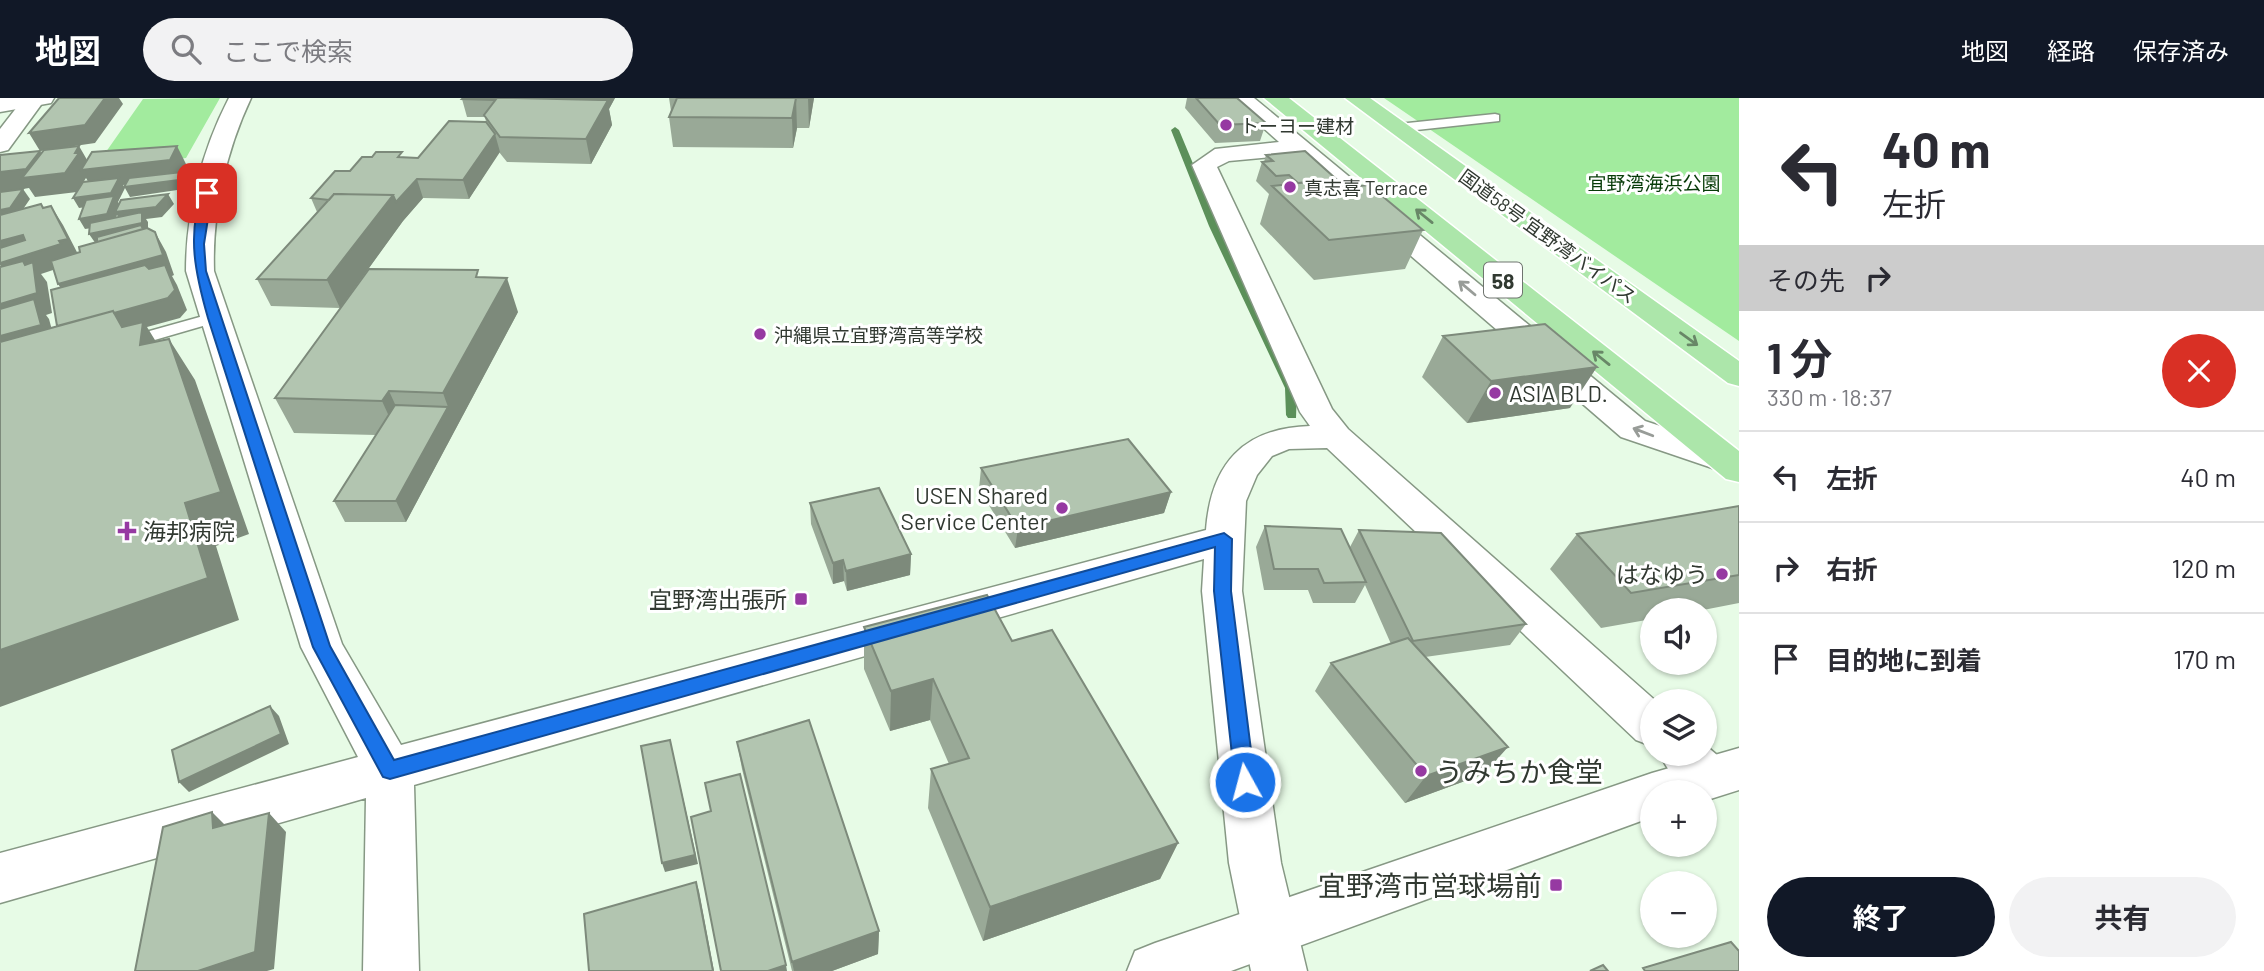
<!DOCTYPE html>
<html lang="ja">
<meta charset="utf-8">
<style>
:root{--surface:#fff;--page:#f2f2f3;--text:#2b2b33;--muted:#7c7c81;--line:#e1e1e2;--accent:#111827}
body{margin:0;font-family:Barlow,"Noto Sans JP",sans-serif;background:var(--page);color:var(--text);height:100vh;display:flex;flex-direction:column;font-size:26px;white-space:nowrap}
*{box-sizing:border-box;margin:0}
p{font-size:23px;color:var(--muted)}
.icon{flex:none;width:38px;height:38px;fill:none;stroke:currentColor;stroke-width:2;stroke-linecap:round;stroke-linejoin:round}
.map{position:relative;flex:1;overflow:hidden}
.details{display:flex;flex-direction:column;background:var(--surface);width:525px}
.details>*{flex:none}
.top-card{background:#fff;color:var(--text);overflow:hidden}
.controls{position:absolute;left:1640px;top:500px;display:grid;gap:14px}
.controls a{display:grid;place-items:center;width:77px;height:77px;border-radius:50%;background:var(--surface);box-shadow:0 2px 5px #0004;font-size:35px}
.pin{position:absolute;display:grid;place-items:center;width:60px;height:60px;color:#fff;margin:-30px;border-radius:14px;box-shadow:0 4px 10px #0006}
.me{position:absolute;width:77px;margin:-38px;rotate:353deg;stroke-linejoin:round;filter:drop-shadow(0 0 5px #0008)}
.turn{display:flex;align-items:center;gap:24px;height:147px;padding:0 28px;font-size:32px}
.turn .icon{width:91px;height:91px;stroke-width:2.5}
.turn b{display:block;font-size:49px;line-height:60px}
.then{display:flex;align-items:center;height:66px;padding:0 28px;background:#0003;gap:14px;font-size:26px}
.round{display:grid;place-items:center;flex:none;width:74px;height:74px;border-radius:37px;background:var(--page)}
.summary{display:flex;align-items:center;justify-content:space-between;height:119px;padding:0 28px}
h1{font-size:42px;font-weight:700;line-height:52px}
.button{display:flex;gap:14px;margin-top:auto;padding:14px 28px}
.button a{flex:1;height:80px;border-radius:42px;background:var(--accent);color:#fff;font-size:28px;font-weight:700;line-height:80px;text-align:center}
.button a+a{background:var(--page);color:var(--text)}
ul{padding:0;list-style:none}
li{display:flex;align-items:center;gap:21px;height:91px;padding:0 28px;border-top:2px solid var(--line)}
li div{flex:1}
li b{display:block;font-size:26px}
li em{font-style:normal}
header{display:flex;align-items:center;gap:42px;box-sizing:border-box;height:98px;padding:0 35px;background:var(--accent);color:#fff}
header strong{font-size:33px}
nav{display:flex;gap:38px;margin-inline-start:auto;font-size:24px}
.search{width:490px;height:63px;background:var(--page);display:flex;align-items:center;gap:18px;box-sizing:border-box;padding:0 24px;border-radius:38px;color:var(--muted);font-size:26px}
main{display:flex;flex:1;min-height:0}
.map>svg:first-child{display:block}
.green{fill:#a2eb9e}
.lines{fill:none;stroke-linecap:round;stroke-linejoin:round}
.stream{fill:#5c905a;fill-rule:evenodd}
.service-casing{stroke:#869884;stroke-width:3}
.minor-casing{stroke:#869884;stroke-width:3}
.tertiary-casing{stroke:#869884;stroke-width:3}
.trunk-casing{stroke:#fff;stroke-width:3}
.service{fill:#fff;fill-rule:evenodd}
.minor{fill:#fff;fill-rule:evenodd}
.tertiary{fill:#fff;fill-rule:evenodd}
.trunk{fill:#ace6aa;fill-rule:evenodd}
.wall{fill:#99a997}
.shaded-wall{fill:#7d8a7b;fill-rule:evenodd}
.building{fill:#b2c5b0;stroke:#7d8a7b;stroke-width:2}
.oneway{stroke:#688767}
.oneway2{stroke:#989c98}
.route{fill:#1a73e8;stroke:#114b97;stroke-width:2}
.poi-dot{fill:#9639a2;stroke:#fff;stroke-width:2.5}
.labels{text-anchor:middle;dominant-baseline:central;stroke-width:6;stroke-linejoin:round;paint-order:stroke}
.far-poi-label{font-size:19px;fill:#313931;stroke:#fff;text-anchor:start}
.far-park-label{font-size:19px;fill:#073b08;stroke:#fff}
.far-street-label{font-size:19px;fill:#313931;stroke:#fff}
.shield{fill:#fff;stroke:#6f746f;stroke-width:2}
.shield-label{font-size:21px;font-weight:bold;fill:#313931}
.poi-label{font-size:23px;fill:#313931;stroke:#fff;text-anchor:end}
.near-poi-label{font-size:28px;fill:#313931;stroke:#fff;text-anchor:start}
</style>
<header>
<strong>地図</strong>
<div class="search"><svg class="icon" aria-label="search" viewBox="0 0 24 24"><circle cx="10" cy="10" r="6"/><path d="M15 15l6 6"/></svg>ここで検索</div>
<nav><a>地図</a><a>経路</a><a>保存済み</a></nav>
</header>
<main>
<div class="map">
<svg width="1739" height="873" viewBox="0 0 1739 873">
<rect width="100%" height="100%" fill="#e7fbe6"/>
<path class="green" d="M220,0l-34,60 -92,11 49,-70z
M1384,0h355v243z"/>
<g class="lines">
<path class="stream" d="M1175,29l4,3 40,96 78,162 -1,30h-8l-2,-3 -1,-27 -76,-162 -38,-96z"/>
<defs>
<path id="service" d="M1495,16l4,1v6l-101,11 -6,-4 6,-4z
M214,215l8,5 -2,3 -93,27 -8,-5 2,-4z"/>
<path id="minor" d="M24,0h22l-38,52 -8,2v-23z
M229,0h22c-25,53 -39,115 -37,173l128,373 59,101 805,-215c5,-66 37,-102 104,-104l-10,-14 -108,-247 23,-16 64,-7 -49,-44h24l391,323 94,31v19l-9,3 -109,-37 -327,-282 -65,6 -12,6 115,242 16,20 309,273h-5v44l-16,-6 -309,-292 -38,1 -17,7 -15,19 -11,26 -4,90 39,272 26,108h-56l-22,-108 -27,-272 2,-32 -790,226 5,186h-56l3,-173 -366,105v-50l358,-96 -57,-110 -115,-376c0,-59 16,-121 43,-173z
M1704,646l20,17 7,15 -7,15 -17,6 -3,-4c-21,0 -36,-21 -44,-39h44z"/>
<path id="tertiary" d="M0,0h54l-3,5 -51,9z
M1739,650v42l-35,11v-8h-52v24l-421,154h-104l8,-20 20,-8 497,-170z"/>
<path id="trunk" d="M1264,0h25l450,353v31l-13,-3z
M1345,0h25l369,263v25l-11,-3z"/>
</defs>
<use href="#service" class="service-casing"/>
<use href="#minor" class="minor-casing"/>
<use href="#tertiary" class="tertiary-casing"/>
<use href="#trunk" class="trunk-casing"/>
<use href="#service" class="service"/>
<use href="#minor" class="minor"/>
<use href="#tertiary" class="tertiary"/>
<use href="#trunk" class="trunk"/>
</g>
<path class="wall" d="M463,0h152l-6,11 3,16 -21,39 -84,-2 -8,-10 -30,47 -46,-1 -20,23 -63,87 -69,-2 -14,-27 60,-67 -6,-14 39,-27 54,-14 14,1 68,-36 -1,-5h-18l-5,-18z
M669,0h145l-5,30h-12l-4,20 -120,-1 -4,-30 2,-6z
M1187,0h50l29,25 -6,18 -45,2 -30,-35z
M1266,57l79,32 78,43 -18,39 -91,11 -54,-56 9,-30 -13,-13 6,-19h2z
M518,214l-112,210h-61l-11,-21 42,-66 -82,-2 -19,-35z
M1443,238l127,72 -103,15 -45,-46z
M981,370l190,24 -7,21 -149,35 -36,-59z
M810,405l101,51 -1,21 -63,16 -3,-10 -11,3 -22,-60z
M1739,408v97l-41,8h-46v8l-51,9 -51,-59 27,-35z
M1265,428l85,21 9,-17 167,94 -16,21 -85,12 59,117 -79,29 -90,-112 16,-28 60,-19 -26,-59 -10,18h-42l-5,-13h-44l-8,-43z
M864,529l148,14 166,202 -18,36 -177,62 -55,-133 3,-39 18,-5 -19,-44 -40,11 -26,-62z
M737,644l142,189 -1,23 -46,17h-40l-50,-202z"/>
<path class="shaded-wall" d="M105,0h14l4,6 -28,39 -55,8 -11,-18z
M602,0h13l-6,11 3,16 -21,39 -5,-25z
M796,0l1,30 -4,20 -1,-30z
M808,0h6l-5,30z
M495,36l5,18 -31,47 -6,-19z
M79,48l11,19 87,-19 9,18 -3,8 4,9 -3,8 -54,8 -5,-9 -7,14 2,4 48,-12 6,10 -12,13 -16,2 2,3v11l-52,11 -7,-10 32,-12 -4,-7 -4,10 -28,4 -6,-10 32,-15 -32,4 -6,-10 19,-10 -6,-10 -9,14 -42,5 -6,-9 -6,1 7,10 -13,19 -17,2v-48l40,-21 11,18 24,-16zM179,80l-55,9 -1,-2z
M417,81l6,19 -20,23 -63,87 -13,-28 66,-85z
M51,108l12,19 17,33 -6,5 -33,11 6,8 5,31 -6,2 3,4 7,26 -56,16v-57l13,-21 -13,-18v-24l23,-6 36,6z
M155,134l11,20 8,23 -2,1 5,9 10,25 -7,8 -33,9 22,36 -2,23 -39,-53 -56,-29 -14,-20z
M507,180l11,34 -112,210 -10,-21 52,-94 -5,-14z
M169,241l26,41 54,154 -33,12 23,74 -239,87v-57l185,-147z
M1597,269l-27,41 -103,15 24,-42z
M389,293l16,35 -7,10 -16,-35z
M1171,394l-7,21 -149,35 3,-20z
M911,456l-1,21 -63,16 -1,-20z
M843,462l1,21 -11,3v-21z
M933,581l-3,41 -40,11 1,-40z
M270,608l9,10 10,28 -100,48 -10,-10z
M670,642l28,124 -33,8 -3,-9z
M1508,649l-24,27 -79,29 21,-27z
M212,714l19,19 -18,-3z
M269,715l17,19 -12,137 -7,2h-69z
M1178,745l-18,36 -177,62 7,-34z
M696,784l3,9 15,80h-1z
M879,833l-1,23 -46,17h-38l-2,-9z
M786,867l1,6h-19z"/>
<path class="building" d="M59,0h46l-20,27 -56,8z
M463,0h34l-2,2 -33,-1z
M497,0h16l95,2 -22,39 -86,-2 -16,-22z
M513,0h89l-1,2z
M677,0h131h-12l-4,20 -123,-1z
M1196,0h41l29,25 -46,2z
M449,23l37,1 9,12 -32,46 -46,-1 -21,23 -3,-7 -59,-1 -5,6 -18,-2 24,-27h15l12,-14h10l4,-5h26l-4,5 20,1z
M79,48l-4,7h4l-14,20 -43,5 22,-28z
M177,48l-7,14 -89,10 11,-18z
M40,53l-14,18 -26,3v-17z
M1305,53l40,36 -18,1 -9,-7 -20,2 -9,-8 -13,1 -14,-14 11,-1 -7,-6z
M182,74l-3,8 -55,7 5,-9z
M119,80l-8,15 -38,5 10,-16z
M1318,83l9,8 42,-4 54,45 -94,10 -57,-54z
M23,91l-13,19 -10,2v-18z
M168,96l-12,13 -41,5 6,-12z
M334,96l59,1 -66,85 -70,-1z
M114,98l-7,18 -28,5 7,-19z
M41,106l2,4 8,-2 17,33 -9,2 2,3 -61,19v-15l25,-8 -2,-5 -23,6v-26z
M142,114v11l-53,11 1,-11z
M141,127l2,4 -46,13v-5z
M147,130l8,4 8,23 -105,29 -7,-23 29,-9 -1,-5z
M23,163l2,4 8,-3 4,31 -37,11v-37z
M145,167l4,4 16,-4 10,25 -7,8 -54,15 -1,-2 -56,15 -6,-36z
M369,171l109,1 -2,7 31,1 -64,115 -54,-2 -7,10 -107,-3z
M34,201l7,26 -41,11v-27z
M113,213l9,16 21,-5 -3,23 29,-6 52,153 -36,11 23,75 -208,72v-308z
M1545,226l52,43 -106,14 -48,-45z
M395,307l53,2 -52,94h-62z
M1128,341l43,53 -153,36 -37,-60z
M879,390l32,66 -65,17 -3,-11 -10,3 -23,-60z
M1739,408v69l-108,18 -54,-59z
M1265,428l76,3 25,53 -42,1 -6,-14h-44z
M1359,432l82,3 85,91 -113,17z
M987,497l25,46 40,-11 126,213 -188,64 -59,-138 38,-11 -36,-79 -42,12 -27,-64z
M1408,540l100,109 -82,29 -95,-113z
M270,608l11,28 -102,48 -7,-32z
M809,622l70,211 -87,31 -55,-220z
M670,642l25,115 -33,8 -21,-117z
M740,676l46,191 -18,6h-47l-30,-154 20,-6 -6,-28z
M212,714l1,16 56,-15 -14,139 -57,19h-63l28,-144z
M696,784l17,89h-124l-5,-57z
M1731,844l8,9v20h-94l-2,-3z
M1603,867l5,6h-18z"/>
<defs><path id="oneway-shaft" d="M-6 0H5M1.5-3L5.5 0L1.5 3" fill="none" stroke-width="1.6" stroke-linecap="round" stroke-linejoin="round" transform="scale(1.75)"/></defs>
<g class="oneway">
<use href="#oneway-shaft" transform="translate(1424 118) rotate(-141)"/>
<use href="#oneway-shaft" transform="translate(1689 241) rotate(36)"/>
<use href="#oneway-shaft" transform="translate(1601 260) rotate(-141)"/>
</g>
<g class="oneway2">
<use href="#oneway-shaft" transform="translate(1467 190) rotate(-140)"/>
<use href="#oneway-shaft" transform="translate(1643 334) rotate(-159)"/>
</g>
<path class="route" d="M203,93l9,2 -8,51 2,27 124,375 64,114 830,-227 8,6 -1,52 24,191 -3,6 -7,2 -7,-2 -3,-6 -21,-191 1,-44 -825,232 -7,-2 -70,-130 -105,-329c-12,-42 -22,-84 -5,-127z"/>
<g class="poi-dot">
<circle cx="1226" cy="27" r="7"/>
<circle cx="1290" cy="89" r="7"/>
<circle cx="760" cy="236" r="7"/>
<circle cx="1495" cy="295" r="7"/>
<circle cx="1062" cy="410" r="7"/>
<path d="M123.5 422.5h7v7h7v7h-7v7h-7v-7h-7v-7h7z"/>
<circle cx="1722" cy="476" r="7"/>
<rect x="794" y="494" width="14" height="14" rx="3.5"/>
<circle cx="1421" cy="673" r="7"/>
<rect x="1549" y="780" width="14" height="14" rx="3.5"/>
</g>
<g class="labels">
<g class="far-poi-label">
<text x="1240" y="27">トーヨー建材</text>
<text x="1304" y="89">真志喜 Terrace</text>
<text x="774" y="236">沖縄県立宜野湾高等学校</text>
</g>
<g class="far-park-label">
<text x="1654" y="84">宜野湾海浜公園</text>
</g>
<g class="far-street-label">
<text transform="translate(1548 138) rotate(36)">国道58号 宜野湾バイパス</text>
</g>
<rect class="shield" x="1484" y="164.5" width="38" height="35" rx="5"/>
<g class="shield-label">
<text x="1503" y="182">58</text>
</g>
<g class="poi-label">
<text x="1509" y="295" text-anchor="start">ASIA BLD.</text>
<text x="1048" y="397">USEN Shared<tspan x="1048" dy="26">Service Center</tspan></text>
<text x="143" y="433" text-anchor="start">海邦病院</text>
<text x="1708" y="476">はなゆう</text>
<text x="787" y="501">宜野湾出張所</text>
</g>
<g class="near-poi-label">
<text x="1435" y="673">うみちか食堂</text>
<text x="1542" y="787" text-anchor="end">宜野湾市営球場前</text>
</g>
</g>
</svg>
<div class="controls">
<a><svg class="icon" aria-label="sound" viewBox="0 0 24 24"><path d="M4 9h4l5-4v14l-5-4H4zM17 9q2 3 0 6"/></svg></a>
<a><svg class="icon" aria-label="layers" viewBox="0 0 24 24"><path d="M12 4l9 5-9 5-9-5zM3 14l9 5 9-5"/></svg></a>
<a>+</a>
<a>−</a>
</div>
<div class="pin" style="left:207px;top:95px;background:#d93025"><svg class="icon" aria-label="arrive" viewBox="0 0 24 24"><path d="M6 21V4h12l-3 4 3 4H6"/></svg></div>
<svg class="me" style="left:1245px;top:684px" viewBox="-20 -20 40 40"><circle r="17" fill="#1a73e8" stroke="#fff" stroke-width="3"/><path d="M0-11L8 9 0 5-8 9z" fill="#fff"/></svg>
</div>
<section class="details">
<div class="top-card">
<div class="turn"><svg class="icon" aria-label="left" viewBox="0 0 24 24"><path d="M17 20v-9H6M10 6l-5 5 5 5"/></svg><div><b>40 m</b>左折</div></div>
<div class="then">その先<svg class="icon" aria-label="right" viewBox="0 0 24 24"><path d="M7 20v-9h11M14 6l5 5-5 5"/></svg></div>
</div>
<div class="summary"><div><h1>1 分</h1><p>330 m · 18:37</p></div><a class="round" style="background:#d93025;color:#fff"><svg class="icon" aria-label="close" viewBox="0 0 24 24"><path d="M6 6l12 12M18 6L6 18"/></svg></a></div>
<ul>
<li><svg class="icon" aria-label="left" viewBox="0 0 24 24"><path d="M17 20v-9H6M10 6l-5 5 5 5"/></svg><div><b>左折</b></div><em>40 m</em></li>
<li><svg class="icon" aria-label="right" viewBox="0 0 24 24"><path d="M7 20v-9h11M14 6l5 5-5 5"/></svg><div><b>右折</b></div><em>120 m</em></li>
<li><svg class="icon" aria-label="arrive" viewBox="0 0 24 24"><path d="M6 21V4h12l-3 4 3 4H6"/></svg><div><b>目的地に到着</b></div><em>170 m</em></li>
</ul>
<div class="button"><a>終了</a><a>共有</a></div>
</section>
</main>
